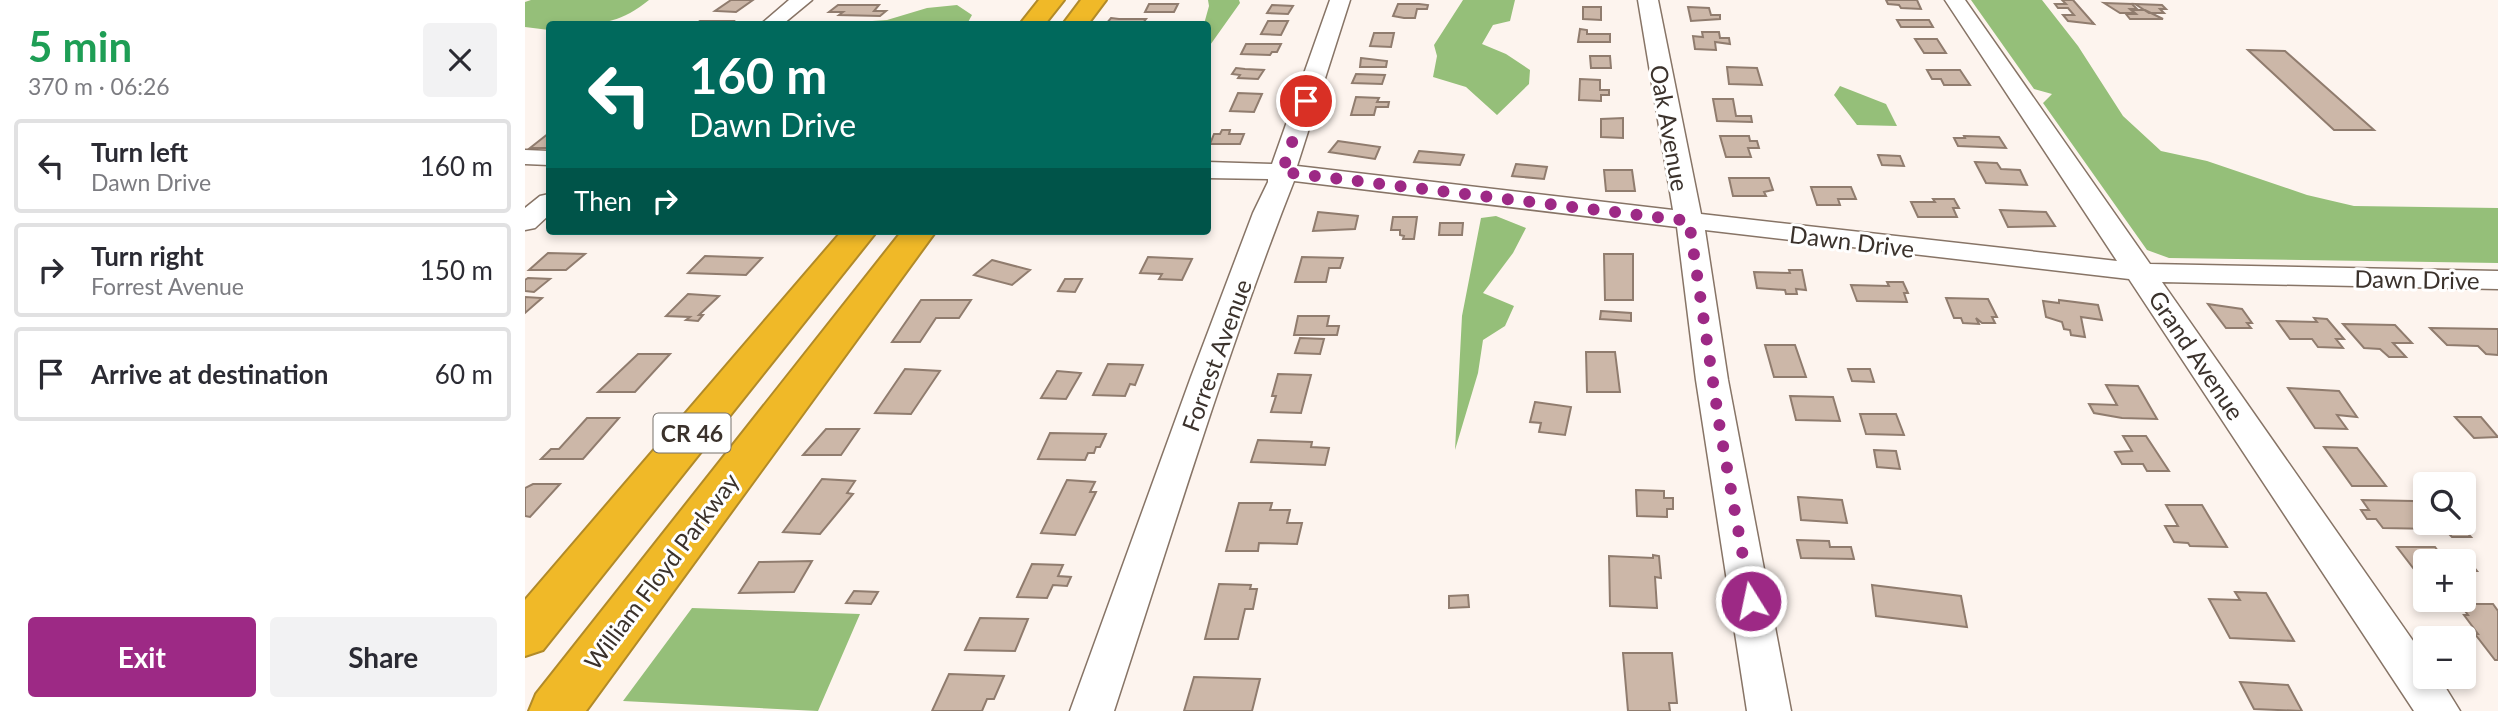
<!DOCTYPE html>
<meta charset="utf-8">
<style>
:root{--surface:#fff;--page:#f2f2f3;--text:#2b2b33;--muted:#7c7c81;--line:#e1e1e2;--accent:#9d2985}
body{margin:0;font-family:Lato,sans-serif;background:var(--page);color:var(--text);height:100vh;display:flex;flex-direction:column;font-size:26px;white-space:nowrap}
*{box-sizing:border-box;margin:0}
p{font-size:23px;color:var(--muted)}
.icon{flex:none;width:38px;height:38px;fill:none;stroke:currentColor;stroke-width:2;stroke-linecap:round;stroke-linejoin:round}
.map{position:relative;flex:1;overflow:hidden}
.side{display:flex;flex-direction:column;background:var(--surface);width:525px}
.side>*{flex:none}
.top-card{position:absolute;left:21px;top:21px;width:665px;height:214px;border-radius:7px;box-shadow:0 4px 10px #0003;background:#00695c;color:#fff;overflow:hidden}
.controls{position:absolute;left:1888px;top:472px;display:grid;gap:14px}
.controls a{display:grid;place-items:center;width:63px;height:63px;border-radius:7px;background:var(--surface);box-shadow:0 4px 10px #0003;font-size:35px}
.pin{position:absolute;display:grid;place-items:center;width:60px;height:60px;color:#fff;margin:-30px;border:4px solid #fff;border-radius:50%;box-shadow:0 2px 7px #0007}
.me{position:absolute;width:77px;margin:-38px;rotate:350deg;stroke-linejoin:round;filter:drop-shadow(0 0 5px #0008)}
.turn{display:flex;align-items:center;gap:24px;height:147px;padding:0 28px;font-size:32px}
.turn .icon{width:91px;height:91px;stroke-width:2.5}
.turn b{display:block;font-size:49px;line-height:60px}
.then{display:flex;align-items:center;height:66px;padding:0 28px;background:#0003;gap:14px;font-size:26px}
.round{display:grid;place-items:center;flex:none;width:74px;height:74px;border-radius:7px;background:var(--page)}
.head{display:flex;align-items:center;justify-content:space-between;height:119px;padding:0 28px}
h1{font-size:42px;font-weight:700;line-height:52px;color:#1e9e55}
.action{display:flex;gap:14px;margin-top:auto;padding:14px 28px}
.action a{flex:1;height:80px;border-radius:7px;background:var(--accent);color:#fff;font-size:28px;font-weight:700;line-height:80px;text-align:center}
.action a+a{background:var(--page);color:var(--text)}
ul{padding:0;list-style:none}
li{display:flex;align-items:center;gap:21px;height:94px;margin:0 14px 10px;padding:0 14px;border:4px solid var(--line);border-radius:7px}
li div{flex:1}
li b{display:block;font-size:26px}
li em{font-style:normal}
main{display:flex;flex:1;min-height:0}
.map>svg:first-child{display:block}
.forest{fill:#95bf79}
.building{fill:#ccb7a8;stroke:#907c6e;stroke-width:2}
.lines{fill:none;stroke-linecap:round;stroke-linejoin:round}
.minor-casing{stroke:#877466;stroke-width:3}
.highway-casing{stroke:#b18a29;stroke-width:4}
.minor{fill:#fff;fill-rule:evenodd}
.highway{fill:#f0b928;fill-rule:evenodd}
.route{stroke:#9d2985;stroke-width:12;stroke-dasharray:0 21.6}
.labels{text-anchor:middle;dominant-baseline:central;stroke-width:6;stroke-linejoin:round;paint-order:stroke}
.shield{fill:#fff;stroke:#76706b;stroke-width:2}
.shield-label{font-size:23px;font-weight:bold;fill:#3b322c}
.street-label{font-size:24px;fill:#3b322c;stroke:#fff}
</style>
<main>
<section class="side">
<div class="head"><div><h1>5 min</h1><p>370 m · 06:26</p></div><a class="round"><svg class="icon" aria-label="close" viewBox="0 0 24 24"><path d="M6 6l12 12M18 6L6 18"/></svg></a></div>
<ul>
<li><svg class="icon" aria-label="left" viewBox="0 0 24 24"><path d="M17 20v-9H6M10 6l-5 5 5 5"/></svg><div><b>Turn left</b><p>Dawn Drive</p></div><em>160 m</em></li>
<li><svg class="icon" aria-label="right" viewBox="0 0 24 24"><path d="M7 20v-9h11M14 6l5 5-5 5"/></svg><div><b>Turn right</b><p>Forrest Avenue</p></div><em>150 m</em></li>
<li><svg class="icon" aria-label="arrive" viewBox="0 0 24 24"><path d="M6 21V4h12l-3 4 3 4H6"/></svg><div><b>Arrive at destination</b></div><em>60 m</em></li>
</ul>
<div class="action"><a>Exit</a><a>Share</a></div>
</section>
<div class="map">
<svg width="1973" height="711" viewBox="0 0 1973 711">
<rect width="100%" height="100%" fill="#fdf4ee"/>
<path class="forest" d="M6,0h118c-34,28 -58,24 -100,24v6l-24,-3v-25z
M683,0h31l1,3 -32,45 -1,-24h-3l5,-18z
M938,0h52l-5,21 -17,4 -11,19 24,10 24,16 -1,14 -32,31 -31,-28 -33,-10 4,-21 -3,-11z
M1446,0h71l36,46 45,70 38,35 46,10 100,34 47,11 144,2v55l-329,-5 -22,-8 -104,-147 9,-9 -18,-5z
M432,5l15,10 -5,9h-139l59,-4 40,-12z
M1315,86l46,18 11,22 -40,-1 -23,-30z
M971,216l30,12 -13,25 -30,40 31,13 -9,20 -22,14 -5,33 -23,77 7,-134 19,-98z
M167,608l168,6 -42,97 -195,-10z"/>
<path class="building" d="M206,0h22l-17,12 -21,-1z
M1361,0h31l4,9 -20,-1 -2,-3 -11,-1z
M1537,0h11l21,24 -26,-3 -5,-6h11l-6,-7h-10l-3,-4h11z
M1579,3l28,1 5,5h-7l5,4h-15z
M624,4h29l-4,8h-29z
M873,4h21l9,1 -1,4h-10l-2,9h-11l-11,-2z
M1610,4l27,1 4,4h-6l4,4h-15z
M313,5h41l-5,6h12l-6,5 -41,-1 4,-3h-14z
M747,5l21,1 -5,8 -21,-1z
M1058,7h18v13l-18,-1z
M1163,7l21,1 2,7h9v4l-29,2z
M1606,10h14l18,9h-33l-4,-5h10z
M586,18l8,1h27l-4,5h-36z
M1372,20h32l4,7h-32z
M175,21h33l-4,3h-34z
M743,21h20l-7,14 -20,-1z
M1055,29l7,1v4h23v8h-32z
M1177,32h17l1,6h9l1,6 -15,-2 1,8 -21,-1 -2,-13 10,1z
M849,33h20l-3,14 -21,-1z
M1390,39h22l9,14h-22z
M721,44h35l-4,8h-5l-2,3 -29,-1z
M1723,50l37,1 89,79h-40z
M1065,56h20l1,12h-20z
M836,58l26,3 -1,6h-26z
M1202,67l30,1 5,17 -33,-1z
M711,68l9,1 19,1 -6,9 -20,-1 2,-3 -8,-1z
M1402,70h33l10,15h-26l-3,-6h-9z
M831,74l29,1 -3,9 -30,-1z
M1055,79l20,1v10h9v5h-8v6l-22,-1z
M713,93l24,1 -8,18 -24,-1z
M831,97l23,1 -2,4h12l-1,5h-12l-2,8h-23z
M1188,99h20l3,17h15l1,6 -35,-1z
M1098,118v20l-22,-1v-18z
M697,130h8l-1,4h15l-4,10h-30l4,-10h6z
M24,133v15h-19z
M1195,136h29l1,5h7l2,7h-11l3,9h-25z
M1439,136l35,1 7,11 -48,-2 -4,-8h11z
M813,141l42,6 -5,12 -46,-7z
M894,151l45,4 -4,10 -46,-3z
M1353,155l22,1 4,10 -22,-1z
M1450,162l22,1 4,6 19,1 7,15 -41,-2z
M991,164l31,3 -3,12 -32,-3z
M1079,170h28l3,21h-29z
M1204,178h40l4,12 -9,2 2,4h-33z
M1286,187h40l5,12h-18l2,6h-23z
M1408,199h21l5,9h-6l4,9h-39l-7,-15h24z
M1475,210l46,2 9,14 -47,1z
M793,212l40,4 -3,13 -42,2z
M868,217h24l-3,22h-11l1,-3 -4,-1v-5h-9z
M915,223h23l-1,12h-23z
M23,253l37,1 -19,16h-37z
M1079,254h29v46h-28z
M180,256l57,2 -16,17 -58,-2z
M623,257l44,2 -10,21 -23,-1 3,-5 -22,-1z
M777,257l41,1 -3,10h-11l-3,14h-31z
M467,260l38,10 -18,15 -38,-10z
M1264,270h13l4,20 -10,-1 1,5h-11l-1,-4 -28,-2 -3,-16 36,1z
M3,278l22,1 -16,13 -9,-1v-11z
M540,279h17l-7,13 -17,-1z
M1362,282h16l5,11h-4l3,9 -50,-1 -6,-16 38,1z
M163,294l31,2 -20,19h4l-5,6 -12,-1 4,-3 -24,-1z
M0,297l17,1 -17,15z
M1421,298l42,1 9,18h-5l3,6h-13l-6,-5 3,6 -16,-1 -2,-5h-7z
M396,300h50l-12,18h-23l-16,24h-28z
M1534,300l39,5 4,15 -21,-3 4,20 -14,-2 -1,-5 -6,-1 -2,-7 -16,-5 -3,-16 16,2z
M1683,304l34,5 10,14h-5l4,5h-25z
M1076,311l30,2v8l-31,-2z
M773,316h31l-2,10h12l-2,9h-43z
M1789,318l13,1 17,20h-8l7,9 -25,-1 -6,-8h-22l-13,-18 40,1z
M1818,324l52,1 17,18h-19l13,14h-17l-9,-8 -16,-1z
M1905,328l68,1v26l-12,-1 -8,-8 -31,-1z
M775,338l24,1 -4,15 -25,-1z
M1240,345h30l11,32h-32z
M1061,352h29l5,40h-33z
M113,354h32l-35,38h-37z
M583,364l35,1 -8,20 -5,-1 -5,12 -32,-1z
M380,369l35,2 -29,43 -36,-1z
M1323,369h22l4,13 -22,-1z
M532,371l24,2 -15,26 -25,-1z
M753,374l33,1 -10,38 -30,-1 5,-16h-4z
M1581,385l32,1 19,33 -35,-1 -28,-5 -5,-9 28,1z
M1763,388l51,3 18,26 -20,-2 10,14 -32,-1z
M1265,396l43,1 7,24 -44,-1z
M1010,402l36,5 -6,28 -26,-3 2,-9 -11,-1z
M1335,414h36l8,21 -38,-1z
M1930,417h26l17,20 -24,1z
M62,418h32l-36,41h-42l10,-10h8z
M301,429h33l-18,26h-38z
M525,433l56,1 -6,13h-4l-2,6h-6l-3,7 -47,-1z
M1598,436h23l23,35h-22l-4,-7h-21l-7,-12 17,-1z
M733,440l54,2 -1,5 18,1 -4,17 -74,-3z
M1799,447l33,1 29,38h-34z
M1349,450l22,1 4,18 -23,-2z
M297,479l33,2 -8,12 6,1 -33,40 -37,-2z
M542,480l28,2 -5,10h6l-21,43 -34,-2z
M8,484h27l-30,33 -5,-1v-28z
M1111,490l28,1v7h9v11h-6v8l-30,-1z
M1273,497l44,3 5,23 -46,-3z
M1837,500l51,1 12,16v6h6l4,6 -52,-1 -7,-9h-9l-6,-9h8z
M714,503h33l-2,7h20l-3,13h15l-5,21 -38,-1 -1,8h-32z
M1641,505h36l25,42 -37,-1 -2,-3 -14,-1 -9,-16h13z
M1937,527l9,10h-19l-9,-9z
M1272,540l32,1 1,6h21l3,12 -53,-1z
M1872,547h38l6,8h23l13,16h-12l5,7h-6v-16h-39v15h-5z
M1128,555l6,1 2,22 -6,-1 2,31 -47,-2 -1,-50 44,2z
M287,561l-18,31 -55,1 20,-31z
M507,564l31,1 -5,11 13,1 -4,9 -14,-1 -6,13 -30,-1z
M694,584l32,1 -1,4h7l-4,20h-8l-7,30h-33z
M1347,585l89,11 6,31 -91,-11z
M329,591l24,1 -7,12 -25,-1z
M1710,592l31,1 28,48 -64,-3 -21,-39 31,1z
M943,595l1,12 -20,1v-12z
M1935,604h33l5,7v49h-3l-20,-26h3l-14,-19h4z
M455,618l48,1 -13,32 -50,-1z
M1098,653h49l5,50h-8l1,8h-42z
M424,674l55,2 -10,23h-7l-5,12h-50z
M669,677l66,2 -8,32h-68z
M1715,682l48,3 14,26 -48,-2z"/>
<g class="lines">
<defs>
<path id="minor" d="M264,0h23l-29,24h-22z
M805,0h20l-53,166 376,44 -35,-210h20l43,214 416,47 -172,-261h20l185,264 348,7v18l-336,-7 263,376v19h14l21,34h-46l-285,-432 -424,-49 23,150 63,331h-44l-51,-331 -19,-153 -383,-46c-68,173 -122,353 -180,530h-44l121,-334 62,-164 15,-31v-3l-61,-1v-16l65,2z
M0,150l24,1v14l-24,-1z
M24,194v21l-14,13 -10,2v-22l15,-12z"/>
<path id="highway" d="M514,0h25l-19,24h-25z
M556,0h25l-18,24h-25z
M317,231h35l-334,419 -18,6v-56z
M377,231h34l-350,480h-57l7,-17z"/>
</defs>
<use href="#minor" class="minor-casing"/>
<use href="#highway" class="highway-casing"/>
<use href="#minor" class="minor"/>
<use href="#highway" class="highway"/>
</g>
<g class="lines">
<path class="route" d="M781,101l-24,71 407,49 31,208 31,172"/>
</g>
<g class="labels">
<rect class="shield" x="128.5" y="413.5" width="77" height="39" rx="5"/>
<g class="shield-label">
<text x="167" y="433">CR 46</text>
</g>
<g class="street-label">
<text transform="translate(1145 128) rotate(80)">Oak Avenue</text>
<text transform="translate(1327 241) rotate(7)">Dawn Drive</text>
<text transform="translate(1892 279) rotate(1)">Dawn Drive</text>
<text transform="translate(691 355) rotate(-70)">Forrest Avenue</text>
<text transform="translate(1672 355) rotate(56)">Grand Avenue</text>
<text transform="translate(136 571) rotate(-53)">William Floyd Parkway</text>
</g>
</g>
</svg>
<div class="controls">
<a><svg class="icon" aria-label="search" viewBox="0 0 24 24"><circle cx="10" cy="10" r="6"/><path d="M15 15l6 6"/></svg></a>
<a>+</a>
<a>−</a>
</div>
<div class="pin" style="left:781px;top:101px;background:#d93025"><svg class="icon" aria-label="arrive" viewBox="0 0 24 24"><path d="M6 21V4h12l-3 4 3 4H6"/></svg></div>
<svg class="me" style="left:1226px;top:601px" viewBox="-20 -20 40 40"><circle r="17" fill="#9d2985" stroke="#fff" stroke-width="3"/><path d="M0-11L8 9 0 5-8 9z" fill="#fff"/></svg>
<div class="top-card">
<div class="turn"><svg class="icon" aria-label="left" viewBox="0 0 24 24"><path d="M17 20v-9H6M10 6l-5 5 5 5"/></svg><div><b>160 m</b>Dawn Drive</div></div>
<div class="then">Then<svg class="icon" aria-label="right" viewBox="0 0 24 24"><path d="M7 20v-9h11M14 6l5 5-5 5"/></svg></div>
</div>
</div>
</main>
